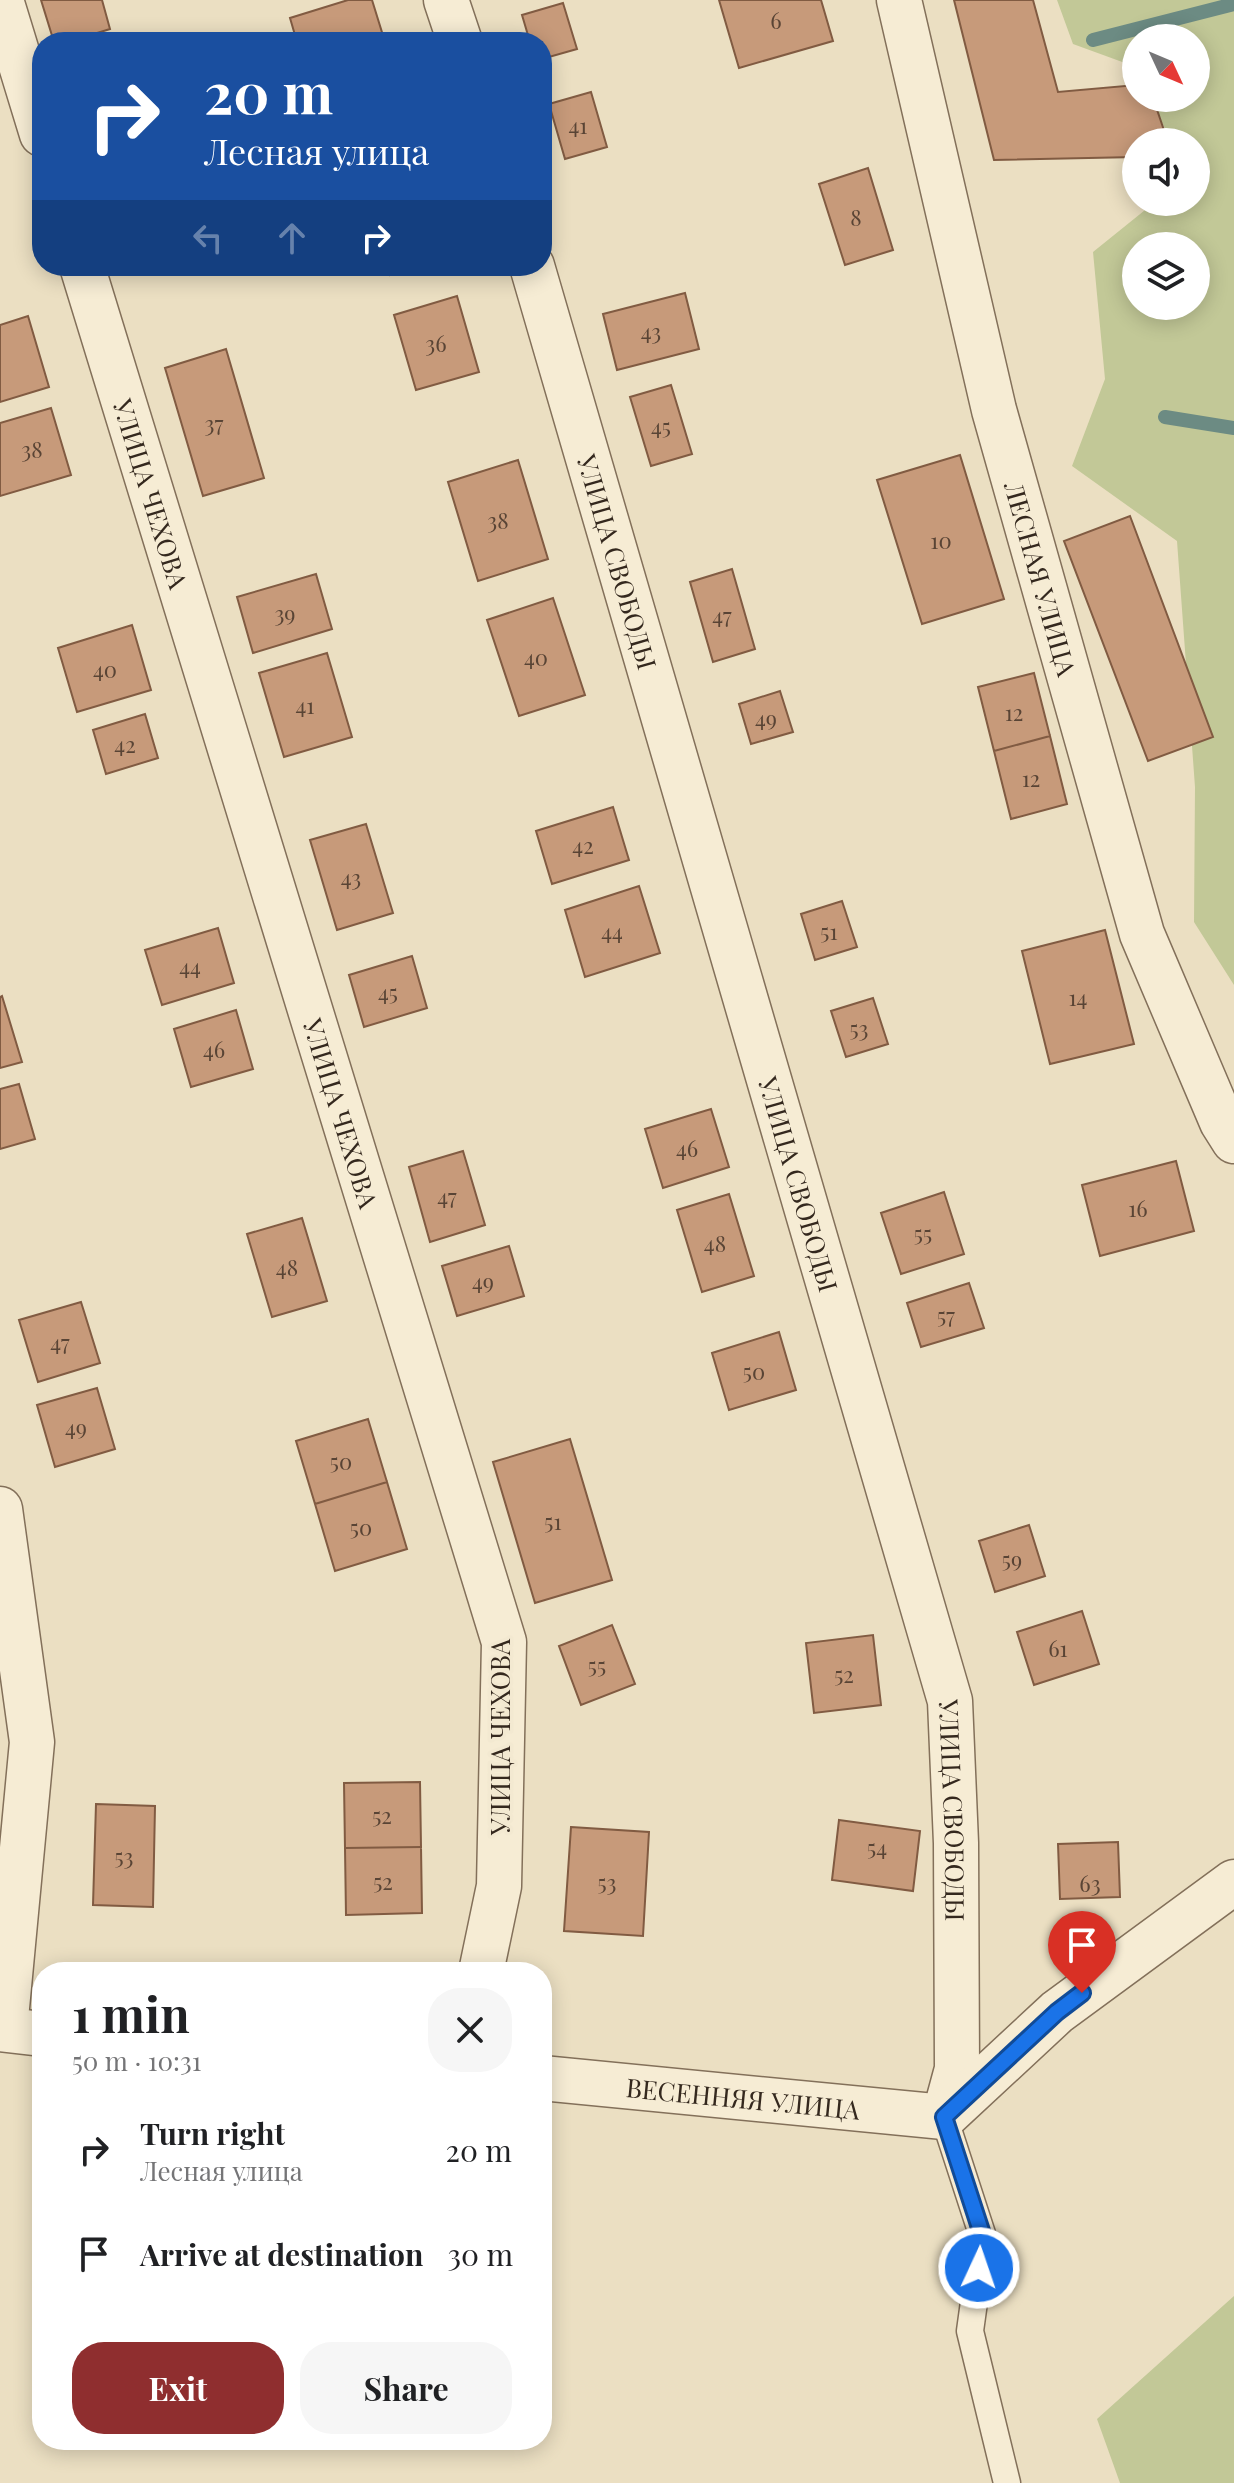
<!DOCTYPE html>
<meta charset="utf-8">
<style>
:root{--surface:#fff;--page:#f6f6f6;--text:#202124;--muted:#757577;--accent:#8f2e2f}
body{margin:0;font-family:"Playfair Display",serif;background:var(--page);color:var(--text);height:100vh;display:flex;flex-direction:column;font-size:30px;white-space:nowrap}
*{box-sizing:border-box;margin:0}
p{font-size:26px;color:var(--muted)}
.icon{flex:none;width:44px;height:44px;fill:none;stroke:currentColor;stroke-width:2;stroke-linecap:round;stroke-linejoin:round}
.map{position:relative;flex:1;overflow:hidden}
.sheet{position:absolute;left:32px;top:1962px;width:520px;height:488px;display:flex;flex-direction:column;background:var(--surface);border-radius:32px;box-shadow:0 4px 20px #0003}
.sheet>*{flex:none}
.guide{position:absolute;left:32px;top:32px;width:520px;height:244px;border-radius:32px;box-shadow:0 4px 20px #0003;background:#1a4fa0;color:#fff;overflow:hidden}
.needle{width:52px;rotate:134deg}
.controls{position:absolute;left:1122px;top:24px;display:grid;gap:16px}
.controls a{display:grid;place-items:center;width:88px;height:88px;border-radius:50%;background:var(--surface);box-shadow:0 4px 20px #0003;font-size:40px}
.pin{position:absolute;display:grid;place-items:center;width:68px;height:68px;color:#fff;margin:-82px -34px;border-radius:50% 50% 50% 0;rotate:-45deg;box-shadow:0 0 8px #0007}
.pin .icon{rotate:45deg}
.me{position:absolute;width:88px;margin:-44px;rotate:3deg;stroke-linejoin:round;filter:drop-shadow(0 0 6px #0008)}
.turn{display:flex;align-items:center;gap:28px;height:168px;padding:0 40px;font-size:36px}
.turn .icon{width:104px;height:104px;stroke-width:2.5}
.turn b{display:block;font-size:56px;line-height:68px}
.lanes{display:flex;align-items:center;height:76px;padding:0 40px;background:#0003;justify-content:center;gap:40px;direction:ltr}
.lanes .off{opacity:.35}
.round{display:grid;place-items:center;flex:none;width:84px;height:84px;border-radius:32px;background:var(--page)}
.overview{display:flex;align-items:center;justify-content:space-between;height:136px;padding:0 40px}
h1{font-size:48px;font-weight:700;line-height:60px}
.button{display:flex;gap:16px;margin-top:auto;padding:16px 40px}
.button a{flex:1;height:92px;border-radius:32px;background:var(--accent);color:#fff;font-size:32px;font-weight:700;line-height:92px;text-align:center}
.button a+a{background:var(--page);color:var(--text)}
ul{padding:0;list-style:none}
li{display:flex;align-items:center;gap:24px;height:104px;padding:0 40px}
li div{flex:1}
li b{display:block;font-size:30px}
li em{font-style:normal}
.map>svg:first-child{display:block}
.green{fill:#c2c897;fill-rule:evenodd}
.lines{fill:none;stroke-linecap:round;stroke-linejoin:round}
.stream{stroke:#6c8b83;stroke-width:14}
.building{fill:#c79a7a;stroke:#815b42;stroke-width:2}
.lane-casing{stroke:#83705a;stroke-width:29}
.street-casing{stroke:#83705a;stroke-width:47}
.lane{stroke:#f6ecd4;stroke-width:26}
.street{stroke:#f6ecd4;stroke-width:44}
.route-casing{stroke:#114b97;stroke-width:20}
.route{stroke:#1a73e8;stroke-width:14}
.labels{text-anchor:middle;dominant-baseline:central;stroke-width:7;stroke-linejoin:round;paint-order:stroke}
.number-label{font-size:22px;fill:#594435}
.street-label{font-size:26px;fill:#34281e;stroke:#f3e9d1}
</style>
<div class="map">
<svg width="1234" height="2483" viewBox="0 0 1234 2483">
<rect width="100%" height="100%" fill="#ebdfc2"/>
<path class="green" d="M1057,0h177v985l-40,-63 1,-135 -18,-246 -105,-75 33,-87 -12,-127 62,-50h41v-60h-25l-20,-44h45v-60h-60v29l-63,-23zM1136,246h60v60h-60z
M1234,2296v187h-114l-23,-64z"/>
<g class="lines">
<path class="stream" d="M1093,40l141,-36
M1165,417l69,11"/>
</g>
<path class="building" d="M41,0h61l8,29 -42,13h-14z
M348,0h24l13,42h-88l-7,-24z
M719,0h102l12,41 -94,27z
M954,0h79l25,92 78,-7v13h17l15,44h-32v15l-142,3z
M563,3l14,46 -35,10v-17h-12l-8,-27z
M591,92l16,55 -42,12 -16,-55z
M868,168l25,82 -48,15 -26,-81z
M388,266h30l-28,9z
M685,293l14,56 -82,21 -14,-56z
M457,296l22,76 -63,18 -22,-75z
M28,316l21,71 -49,15v-77z
M226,349l38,129 -61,18 -38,-128z
M671,385l21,69 -41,12 -21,-69z
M51,408l20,67 -71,21v-73z
M960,455l44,144 -82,25 -45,-144z
M518,460l30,99 -70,22 -30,-99z
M1130,516l83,221 -65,24 -84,-220z
M732,569l23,80 -42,13 -23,-80z
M316,574l16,55 -79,24 -16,-56z
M553,598l32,97 -66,21 -32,-96z
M132,625l19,65 -74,22 -19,-64z
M327,653l25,84 -68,20 -25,-84z
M1034,673l16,63 -56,15 -16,-64z
M780,691l13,41 -42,12 -12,-40z
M145,714l13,44 -52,16 -13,-44z
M1050,736l17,68 -56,15 -17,-68z
M613,807l16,53 -77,24 -16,-53z
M366,824l27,89 -56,17 -27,-90z
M639,886l21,67 -75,24 -20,-67z
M842,901l15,46 -42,13 -14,-46z
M218,928l16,55 -72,22 -17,-55z
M1105,930l29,114 -84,20 -28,-113z
M412,956l15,52 -63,19 -15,-52z
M2,996l20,66 -22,6v-71z
M873,998l15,46 -42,13 -15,-46z
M236,1010l17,59 -62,18 -17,-58z
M19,1084l16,55 -35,10v-60z
M711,1109l18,58 -66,21 -18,-59z
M463,1151l22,74 -55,17 -21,-75z
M1176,1161l18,70 -94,25 -18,-71z
M944,1192l20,62 -63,20 -20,-61z
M729,1194l25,82 -52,16 -25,-82z
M302,1218l25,83 -55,16 -25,-83z
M509,1246l15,50 -67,20 -15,-50z
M969,1283l15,45 -63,19 -14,-44z
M81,1302l19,61 -62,19 -19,-62z
M779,1332l17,58 -67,20 -17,-57z
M97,1388l18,61 -60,18 -18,-62z
M368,1419l19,63 -72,22 -19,-63z
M570,1439l42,141 -77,23 -42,-141z
M387,1482l20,67 -72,22 -20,-67z
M1029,1525l16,51 -50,16 -16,-51z
M1082,1611l17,53 -65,21 -17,-53z
M612,1625l23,59 -54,21 -22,-59z
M873,1635l8,70 -67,8 -8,-70z
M420,1782l1,65 -76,1 -1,-65z
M96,1804l59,2 -2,101 -60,-2z
M839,1820l81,11 -7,60 -81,-11z
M571,1827l78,5 -6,104 -79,-5z
M1118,1842l2,55 -60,2 -2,-55z
M421,1847l1,66 -76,2 -1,-67z"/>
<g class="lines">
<defs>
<path id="lane" d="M944,2117l39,120 -13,94 37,152"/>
<g id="street">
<path d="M1,0l41,134"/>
<path d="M446,0l14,42"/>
<path id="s1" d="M899,0l95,410 148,524 80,188 12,19"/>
<path id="s2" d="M82,266l422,1376 -5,244 -18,86"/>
<path id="s3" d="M532,266l418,1435 6,142 1,226 -13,48"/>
<path d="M0,1509l32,233 -27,287"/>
<path d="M0,2029l42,5"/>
<path id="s4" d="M542,2078l402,39"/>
<path d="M944,2117l113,-105 177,-130"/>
</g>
</defs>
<use href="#lane" class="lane-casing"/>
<use href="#street" class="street-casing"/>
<use href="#lane" class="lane"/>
<use href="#street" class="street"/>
</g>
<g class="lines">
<defs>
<path id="route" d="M979,2268l4,-31 -39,-120 113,-105 25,-19"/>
</defs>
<use href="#route" class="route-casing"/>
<use href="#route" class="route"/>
</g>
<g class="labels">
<g class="number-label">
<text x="776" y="20">6</text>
<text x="578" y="125">41</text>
<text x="856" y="217">8</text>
<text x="651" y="331">43</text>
<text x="436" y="343">36</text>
<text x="214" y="423">37</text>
<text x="661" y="426">45</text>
<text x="32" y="449">38</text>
<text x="498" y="520">38</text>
<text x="941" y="540">10</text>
<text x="285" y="613">39</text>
<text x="722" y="615">47</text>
<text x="536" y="657">40</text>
<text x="105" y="669">40</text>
<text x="305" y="705">41</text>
<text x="1014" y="712">12</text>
<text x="766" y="718">49</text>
<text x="125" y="744">42</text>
<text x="1031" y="778">12</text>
<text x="583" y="845">42</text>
<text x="351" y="877">43</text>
<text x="612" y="931">44</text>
<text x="829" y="931">51</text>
<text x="190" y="966">44</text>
<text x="388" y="992">45</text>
<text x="1078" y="997">14</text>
<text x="859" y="1028">53</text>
<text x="214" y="1049">46</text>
<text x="687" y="1148">46</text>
<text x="447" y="1196">47</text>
<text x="1138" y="1208">16</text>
<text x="923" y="1233">55</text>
<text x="715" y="1243">48</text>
<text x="287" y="1267">48</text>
<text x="483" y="1281">49</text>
<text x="946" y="1315">57</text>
<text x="60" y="1342">47</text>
<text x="754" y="1371">50</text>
<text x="76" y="1427">49</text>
<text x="341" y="1461">50</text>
<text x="553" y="1521">51</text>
<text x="361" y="1527">50</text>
<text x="1012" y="1559">59</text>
<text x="1058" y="1648">61</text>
<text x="597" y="1665">55</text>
<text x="844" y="1674">52</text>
<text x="382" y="1815">52</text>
<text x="877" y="1847">54</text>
<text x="124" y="1856">53</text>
<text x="383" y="1881">52</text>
<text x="607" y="1882">53</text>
<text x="1090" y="1883">63</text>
</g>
<g class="street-label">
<text stroke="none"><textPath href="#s2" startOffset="238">УЛИЦА ЧЕХОВА</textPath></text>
<text stroke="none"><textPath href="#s3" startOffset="308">УЛИЦА СВОБОДЫ</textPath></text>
<text stroke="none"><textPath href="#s1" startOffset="596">ЛЕСНАЯ УЛИЦА</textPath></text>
<text stroke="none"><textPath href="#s2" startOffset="886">УЛИЦА ЧЕХОВА</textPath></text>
<text stroke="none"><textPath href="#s3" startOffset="956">УЛИЦА СВОБОДЫ</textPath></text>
<text transform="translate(499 1737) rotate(-90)">УЛИЦА ЧЕХОВА</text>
<text stroke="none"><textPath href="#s3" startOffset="1604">УЛИЦА СВОБОДЫ</textPath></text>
<text stroke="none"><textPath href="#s4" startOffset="202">ВЕСЕННЯЯ УЛИЦА</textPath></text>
</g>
</g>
</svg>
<div class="controls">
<a><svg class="needle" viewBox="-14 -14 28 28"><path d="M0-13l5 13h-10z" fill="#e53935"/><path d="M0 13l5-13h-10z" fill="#757577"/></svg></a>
<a><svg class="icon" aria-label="sound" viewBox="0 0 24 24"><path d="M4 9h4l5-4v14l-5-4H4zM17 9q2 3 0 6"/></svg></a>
<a><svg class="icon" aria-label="layers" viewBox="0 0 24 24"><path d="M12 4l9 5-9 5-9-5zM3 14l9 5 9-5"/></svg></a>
</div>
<div class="pin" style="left:1082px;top:1993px;background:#d93025"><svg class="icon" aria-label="arrive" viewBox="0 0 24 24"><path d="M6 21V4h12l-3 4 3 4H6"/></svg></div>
<svg class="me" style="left:979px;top:2268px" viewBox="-20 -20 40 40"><circle r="17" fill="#1a73e8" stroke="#fff" stroke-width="3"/><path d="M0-11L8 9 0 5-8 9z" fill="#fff"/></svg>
<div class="guide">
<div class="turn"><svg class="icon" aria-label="right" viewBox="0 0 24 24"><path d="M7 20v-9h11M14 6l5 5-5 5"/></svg><div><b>20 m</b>Лесная улица</div></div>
<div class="lanes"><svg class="icon off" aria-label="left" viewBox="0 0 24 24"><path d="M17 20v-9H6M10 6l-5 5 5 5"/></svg><svg class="icon off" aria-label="ahead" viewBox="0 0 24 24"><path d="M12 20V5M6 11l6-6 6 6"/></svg><svg class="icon" aria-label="right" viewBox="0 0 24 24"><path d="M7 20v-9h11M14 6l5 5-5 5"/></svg></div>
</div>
<section class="sheet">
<div class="overview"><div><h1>1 min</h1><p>50 m · 10:31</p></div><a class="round"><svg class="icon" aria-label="close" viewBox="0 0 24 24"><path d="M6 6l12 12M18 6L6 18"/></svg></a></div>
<ul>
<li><svg class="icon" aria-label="right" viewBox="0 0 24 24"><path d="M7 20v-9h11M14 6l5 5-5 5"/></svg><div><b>Turn right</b><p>Лесная улица</p></div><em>20 m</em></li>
<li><svg class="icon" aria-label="arrive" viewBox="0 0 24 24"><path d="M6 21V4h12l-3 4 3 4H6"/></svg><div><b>Arrive at destination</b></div><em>30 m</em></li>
</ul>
<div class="button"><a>Exit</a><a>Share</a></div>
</section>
</div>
